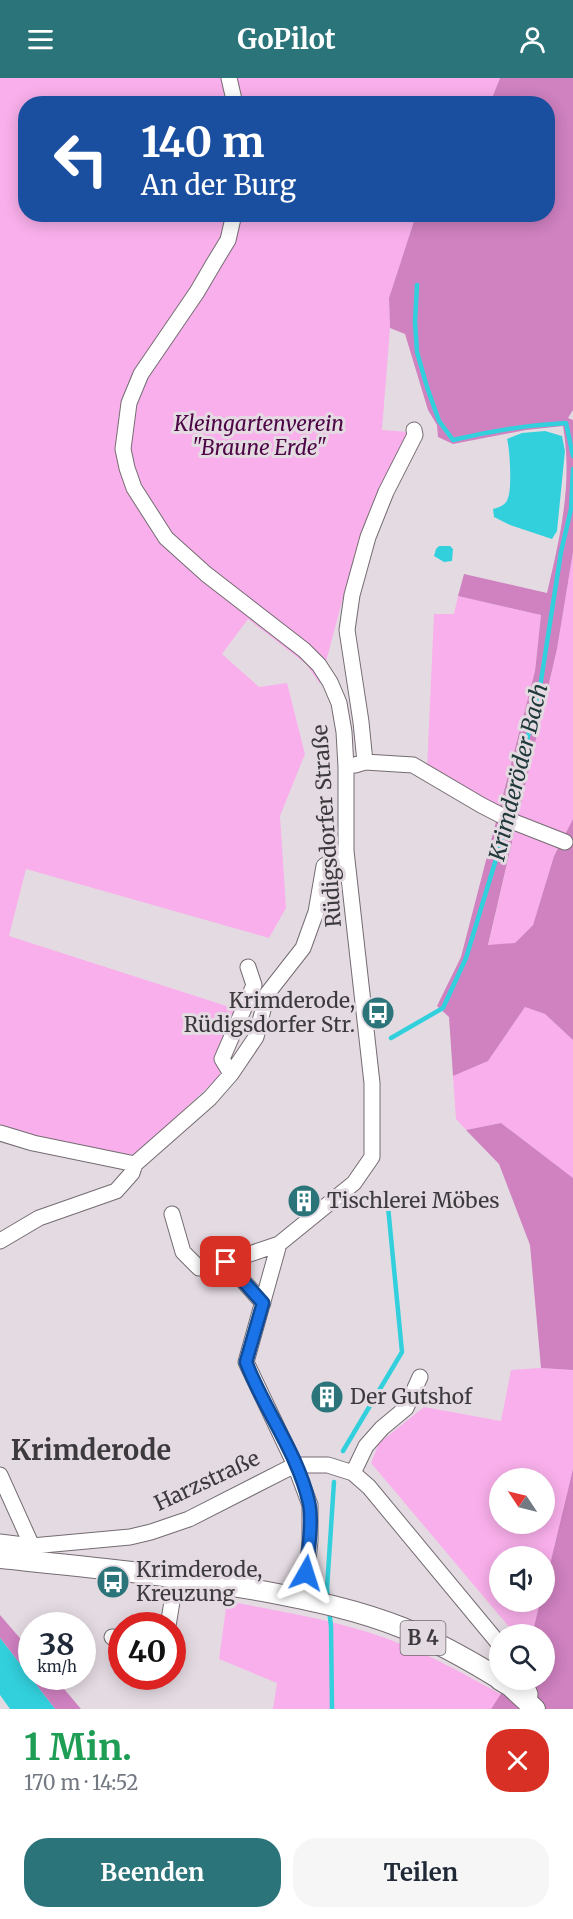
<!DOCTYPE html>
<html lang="de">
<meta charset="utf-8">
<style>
body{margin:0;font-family:Merriweather,serif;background:#f6f6f7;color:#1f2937;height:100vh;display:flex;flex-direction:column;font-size:22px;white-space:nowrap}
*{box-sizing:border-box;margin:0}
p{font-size:20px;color:#747a83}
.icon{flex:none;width:33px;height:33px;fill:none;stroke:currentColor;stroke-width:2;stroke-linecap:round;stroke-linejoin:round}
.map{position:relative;height:1631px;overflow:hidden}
.side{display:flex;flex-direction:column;background:#fff;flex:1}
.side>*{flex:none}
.top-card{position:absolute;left:18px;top:18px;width:537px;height:126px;border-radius:24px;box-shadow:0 3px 15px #0003;background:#1a4fa0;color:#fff;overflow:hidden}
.needle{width:39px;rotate:305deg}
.buttons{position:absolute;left:489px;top:1390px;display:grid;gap:12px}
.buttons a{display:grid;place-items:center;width:66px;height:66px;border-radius:50%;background:#fff;box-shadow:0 3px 15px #0003;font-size:30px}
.speed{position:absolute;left:18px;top:1534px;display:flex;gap:12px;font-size:30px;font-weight:700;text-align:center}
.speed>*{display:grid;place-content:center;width:78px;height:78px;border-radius:50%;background:#fff;box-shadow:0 3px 15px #0003;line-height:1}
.speed small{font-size:15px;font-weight:400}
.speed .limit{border:9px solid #d22;background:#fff;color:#111}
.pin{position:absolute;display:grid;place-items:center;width:51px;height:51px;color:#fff;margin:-26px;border-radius:12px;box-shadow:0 3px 9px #0006}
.me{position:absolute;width:66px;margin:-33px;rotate:6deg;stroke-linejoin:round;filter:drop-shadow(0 0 4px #0008)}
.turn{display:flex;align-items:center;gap:21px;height:126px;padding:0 24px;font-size:27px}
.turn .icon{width:78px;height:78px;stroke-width:2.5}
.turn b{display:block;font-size:42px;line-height:51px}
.round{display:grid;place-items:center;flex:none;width:63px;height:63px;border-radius:24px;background:#f6f6f7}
.headline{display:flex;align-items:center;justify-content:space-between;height:102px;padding:0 24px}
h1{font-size:36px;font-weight:700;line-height:45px;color:#1e9e55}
.button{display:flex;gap:12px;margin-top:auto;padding:12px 24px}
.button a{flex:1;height:69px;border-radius:24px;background:#2a747a;color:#fff;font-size:24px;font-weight:700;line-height:69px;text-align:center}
.button a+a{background:#f6f6f7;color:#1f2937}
header{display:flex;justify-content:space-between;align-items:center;height:78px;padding:0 24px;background:#2a747a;color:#fff;font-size:27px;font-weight:700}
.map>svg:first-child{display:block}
.green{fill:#f9afeb;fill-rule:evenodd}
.forest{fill:#cf81c0}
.water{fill:#32d0dd}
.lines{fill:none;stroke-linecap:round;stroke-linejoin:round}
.stream{stroke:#32d0dd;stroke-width:4.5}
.minor-casing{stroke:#746c72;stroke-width:17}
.major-casing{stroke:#746c72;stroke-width:22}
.minor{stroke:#fff;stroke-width:15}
.major{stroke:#fff;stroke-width:20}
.route-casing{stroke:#114b97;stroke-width:15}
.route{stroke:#1a73e8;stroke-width:10}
.labels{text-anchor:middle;stroke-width:6;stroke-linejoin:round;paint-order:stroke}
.shield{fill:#e4dbe2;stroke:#6f6a6e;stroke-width:1.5}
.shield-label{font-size:20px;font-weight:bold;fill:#3d3a3d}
.park-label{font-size:21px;font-style:italic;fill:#4d0545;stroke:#e4dbe2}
.street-label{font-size:21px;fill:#3d3a3d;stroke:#e4dbe2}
.poi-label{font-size:21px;fill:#3d3a3d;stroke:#e4dbe2;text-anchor:start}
.water-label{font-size:22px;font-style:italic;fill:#20393b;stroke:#e4dbe2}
.district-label{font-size:27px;font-weight:bold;fill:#3d3a3d;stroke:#e4dbe2}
</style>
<header><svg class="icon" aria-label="menu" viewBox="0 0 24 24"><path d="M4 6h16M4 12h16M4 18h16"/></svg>GoPilot<svg class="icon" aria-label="person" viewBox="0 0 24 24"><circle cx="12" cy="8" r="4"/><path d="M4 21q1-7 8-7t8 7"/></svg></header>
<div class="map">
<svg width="573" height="1631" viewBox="0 0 573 1631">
<rect width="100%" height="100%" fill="#e4dbe2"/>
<path class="green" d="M0,0h500l-10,25 -464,1v110l390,1 -27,83 1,30 -8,102 27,2 -33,65 -17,41 -39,146 -14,-20 -58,-45 -26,35 37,33 28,-4 18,71 -25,62 6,92 -17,30 -243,-69 -17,67 230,74 -22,53 4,12 -86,80c-46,-6 -91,-16 -135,-28z
M573,474v267l-19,37 -21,69 -18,18 -27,3 69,-297z
M458,518l83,19 -6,56 -36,137 -72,-39 7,-155h20z
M525,929l20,7 28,26v138l-72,-55 -35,7 -10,-11 -3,-43 35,-15z
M541,1290l32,2v99l-28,116 -1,-28h-44v45h40l-8,33h-16l-145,-172 8,-20 45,-36 77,14 10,-51zM500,1401h44v45h-44z
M227,1523c61,12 124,21 181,46 32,13 63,31 94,48l-11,14h-218l4,-26 -58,-24z"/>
<path class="forest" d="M500,0h73v332l-5,8 5,2v132l-16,97 -69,296 27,-2 18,-18 21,-69 19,-37v221l-28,-26 -20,-7 -37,54 -35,15 -4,-59 -12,-11 24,-49 74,-286 6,-56 -83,-19 6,-22 83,19c13,-56 26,-109 16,-167l-37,4 -73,14 -15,-7 -1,-12 -9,-15 -23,-76 -15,-6 -1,-30 27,-83 132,-1v-110l-58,-1z
M501,1045l72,55v192l-32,-2 -11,-123 -31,-81 -33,-34z
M573,1391v240h-82l19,-29h34v-45h-12l8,-33h4l1,-17z
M0,1537l31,36 1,26h22l27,32h-26l-55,-71z"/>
<path class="water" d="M545,353l17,5 3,15 -8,80 -5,8 -42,-14 -16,-8 -1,-8c7,-2 13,-4 15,-11 4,-9 2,-49 -1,-59l15,-6z
M439,468h11l3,3 -1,12 -8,1 -10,-6 2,-7z
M0,1560l55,71h-45l-10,-14z"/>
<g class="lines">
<path class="stream" d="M417,207l-2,37 2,30 10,35 12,34 14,19c37,-9 75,-15 113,-17l7,33
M391,960l52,-30 23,-50 44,-145 31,-132 20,-129 10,-43 2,-40
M343,1373l59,-99 -15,-156
M328,1521l-1,-11 7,-106
M329,1532l2,16 1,83"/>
<g class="minor-casing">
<path id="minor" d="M229,0l6,26
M234,136l-6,26 -14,23 -17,29 -56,82 -12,29 -6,46 4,19 7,20 32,50 40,36 98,76 15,15 11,17 9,21 5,29 2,35v84l26,232v74l-18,26 -75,61 -33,118 49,103 15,40v36l-6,58
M365,684l-4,-40 -14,-92 5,-35 16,-58 18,-45 29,-57 -1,-5
M355,687l10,-3 48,3 68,40 33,17 51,20
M231,996l-9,-15 32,-74 -6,-18
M0,1055l33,10 102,21
M172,1136l11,38 16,16 27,-6 37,41
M0,1163l39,-23 77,-27 16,-18 3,-9 75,-66 21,-24 25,-37 11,-43 36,-46 13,-36 8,-46 22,-15
M226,1184l53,-18
M353,1395l13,-27 16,-18 24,-20 14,-31
M0,1397l32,71
M0,1464l32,4 98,-9 21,-5 38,-13 106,-54h33l25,8 16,14 131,158
M168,1548l8,-49
M112,1559l10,1
M524,1602l6,14 -1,9"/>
</g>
<g class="major-casing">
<path id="major" d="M0,1480c88,9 175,17 262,33 48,9 96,19 141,37 34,14 66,32 97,51
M500,1602l10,6 25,23"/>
</g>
<use href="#minor" class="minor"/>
<use href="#major" class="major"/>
</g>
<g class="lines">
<g class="route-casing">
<path id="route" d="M226,1184l37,41 -17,59c18,48 52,91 63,141 4,19 -1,51 -3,70"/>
</g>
<use href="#route" class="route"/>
</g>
<defs>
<g id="bus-disc" transform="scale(1.725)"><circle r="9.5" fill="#2a747a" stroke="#e4dbe2"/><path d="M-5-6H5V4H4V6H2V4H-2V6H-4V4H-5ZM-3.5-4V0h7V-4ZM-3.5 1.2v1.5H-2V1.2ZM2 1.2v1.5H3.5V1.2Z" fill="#fff"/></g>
<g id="building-disc" transform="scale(1.725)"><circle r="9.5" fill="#2a747a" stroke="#e4dbe2"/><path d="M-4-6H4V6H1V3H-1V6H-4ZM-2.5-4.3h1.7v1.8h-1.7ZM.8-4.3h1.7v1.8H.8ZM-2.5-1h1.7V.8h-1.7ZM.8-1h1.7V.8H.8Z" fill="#fff"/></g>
</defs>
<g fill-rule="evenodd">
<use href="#bus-disc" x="378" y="935"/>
<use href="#building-disc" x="304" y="1123"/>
<use href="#building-disc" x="327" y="1319"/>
<use href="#bus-disc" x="113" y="1504"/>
</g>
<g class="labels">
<rect class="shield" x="400.5" y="1543" width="45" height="34" rx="4.5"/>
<g class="shield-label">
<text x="423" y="1567">B 4</text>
</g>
<g class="park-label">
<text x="259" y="353">Kleingartenverein<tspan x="259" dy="24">"Braune Erde"</tspan></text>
</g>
<g class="street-label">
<text transform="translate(327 748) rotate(-94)" y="7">Rüdigsdorfer Straße</text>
<text transform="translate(207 1403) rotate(-25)" y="7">Harzstraße</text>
</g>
<g class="poi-label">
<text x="355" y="930" text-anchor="end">Krimderode,<tspan x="355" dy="24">Rüdigsdorfer Str.</tspan></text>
<text x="327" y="1130">Tischlerei Möbes</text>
<text x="350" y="1326">Der Gutshof</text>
<text x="136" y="1499">Krimderode,<tspan x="136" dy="24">Kreuzung</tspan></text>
</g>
<g class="water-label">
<text transform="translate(518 694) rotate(-76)" y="8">Krimderöder Bach</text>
</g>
<g class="district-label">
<text x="91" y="1382">Krimderode</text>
</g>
</g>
</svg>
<div class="buttons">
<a><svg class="needle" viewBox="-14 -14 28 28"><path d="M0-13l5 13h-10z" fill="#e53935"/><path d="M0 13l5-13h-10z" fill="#747a83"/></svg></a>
<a><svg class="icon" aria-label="sound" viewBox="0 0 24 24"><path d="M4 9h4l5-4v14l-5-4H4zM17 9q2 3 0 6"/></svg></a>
<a><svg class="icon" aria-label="search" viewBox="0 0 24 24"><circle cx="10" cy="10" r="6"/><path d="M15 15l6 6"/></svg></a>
</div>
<div class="speed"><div>38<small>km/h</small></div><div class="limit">40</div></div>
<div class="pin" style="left:226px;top:1184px;background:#d93025"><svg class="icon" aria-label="arrive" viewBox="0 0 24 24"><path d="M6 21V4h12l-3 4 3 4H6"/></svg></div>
<svg class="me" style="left:306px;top:1495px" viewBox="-20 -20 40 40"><path d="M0-17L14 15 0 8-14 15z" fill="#1a73e8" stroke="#fff" stroke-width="4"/></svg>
<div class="top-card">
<div class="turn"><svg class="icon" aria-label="left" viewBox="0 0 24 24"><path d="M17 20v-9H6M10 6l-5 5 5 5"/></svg><div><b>140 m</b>An der Burg</div></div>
</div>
</div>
<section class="side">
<div class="headline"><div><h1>1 Min.</h1><p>170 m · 14:52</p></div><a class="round" style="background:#d93025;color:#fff"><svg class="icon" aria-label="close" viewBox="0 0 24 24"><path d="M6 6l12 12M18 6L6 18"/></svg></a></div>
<div class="button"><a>Beenden</a><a>Teilen</a></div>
</section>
